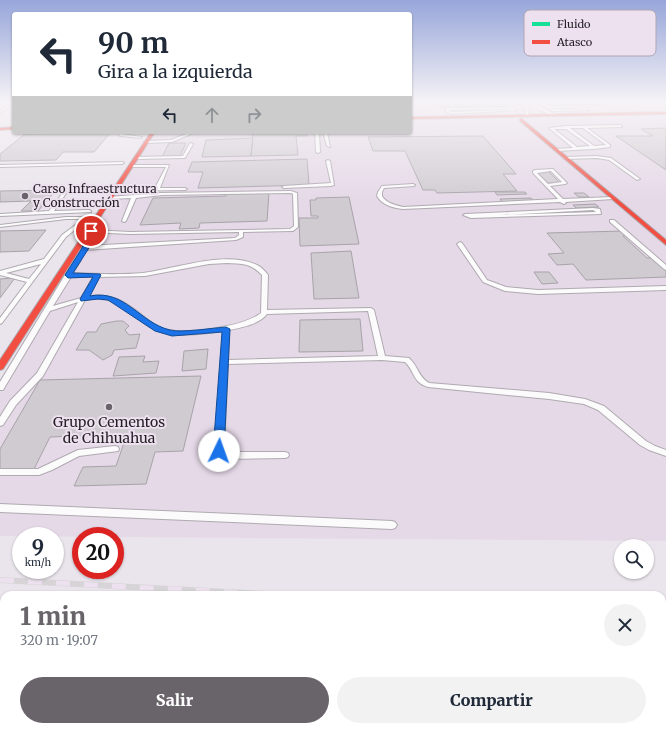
<!DOCTYPE html>
<html lang="es">
<meta charset="utf-8">
<style>
body{margin:0;font-family:Merriweather,serif;background:#f2f2f3;color:#1f2937;height:100vh;display:flex;flex-direction:column;font-size:15px;white-space:nowrap}
*{box-sizing:border-box;margin:0}
p{font-size:13px;color:#747a83}
.icon{flex:none;width:22px;height:22px;fill:none;stroke:currentColor;stroke-width:2;stroke-linecap:round;stroke-linejoin:round}
.map{position:relative;flex:1;overflow:hidden}
.details{position:absolute;left:0px;top:591px;width:666px;height:140px;display:flex;flex-direction:column;background:#fff;border-radius:12px 12px 0 0;box-shadow:0 1px 3px #0004}
.details>*{flex:none}
.guide{position:absolute;left:12px;top:12px;width:400px;height:122px;border-radius:4px;box-shadow:0 1px 3px #0004;background:#fff;color:#1f2937;overflow:hidden}
.controls{position:absolute;left:614px;top:539px;display:grid;gap:8px}
.controls a{display:grid;place-items:center;width:40px;height:40px;border-radius:50%;background:#fff;box-shadow:0 1px 3px #0004;font-size:20px}
.speed{position:absolute;left:12px;top:527px;display:flex;gap:8px;font-size:20px;font-weight:700;text-align:center}
.speed>*{display:grid;place-content:center;width:52px;height:52px;border-radius:50%;background:#fff;box-shadow:0 1px 3px #0004;line-height:1}
.speed small{font-size:10px;font-weight:400}
.speed .limit{border:6px solid #d22;background:#fff;color:#111}
.pin{position:absolute;display:grid;place-items:center;width:34px;height:34px;color:#fff;margin:-17px;border:2px solid #fff;border-radius:50%;box-shadow:0 1px 4px #0007}
.me{position:absolute;width:44px;margin:-22px;rotate:3deg;stroke-linejoin:round;filter:drop-shadow(0 0 3px #0008)}
.turn{display:flex;align-items:center;gap:14px;height:84px;padding:0 20px;font-size:18px}
.turn .icon{width:52px;height:52px;stroke-width:2.5}
.turn b{display:block;font-size:28px;line-height:34px}
.lanes{display:flex;align-items:center;height:38px;padding:0 20px;background:#0003;justify-content:center;gap:20px;direction:ltr}
.lanes .off{opacity:.35}
.round{display:grid;place-items:center;flex:none;width:42px;height:42px;border-radius:21px;background:#f2f2f3}
.summary{display:flex;align-items:center;justify-content:space-between;height:68px;padding:0 20px}
h1{font-size:24px;font-weight:800;line-height:30px;color:#69646a}
.cta{display:flex;gap:8px;margin-top:auto;padding:8px 20px}
.cta a{flex:1;height:46px;border-radius:24px;background:#69646a;color:#fff;font-size:16px;font-weight:800;line-height:46px;text-align:center}
.cta a+a{background:#f2f2f3;color:#1f2937}
.map>svg:first-child{display:block}
.built{fill:#e5d8e7}
.building{fill:#d0cbd1;stroke:#a7a3a9}
.lines{fill:none;stroke-linecap:round;stroke-linejoin:round}
.lane-casing{stroke:#afaab0;stroke-width:2}
.street-casing{stroke:#afaab0;stroke-width:2}
.fast-casing{stroke:#afaab0;stroke-width:2}
.jam-casing{stroke:#afaab0;stroke-width:2}
.lane{fill:#fcfbfc;fill-rule:evenodd}
.street{fill:#fcfbfc;fill-rule:evenodd}
.fast{fill:#16e098;fill-rule:evenodd}
.jam{fill:#f24e42;fill-rule:evenodd}
.rail-far1-casing{stroke:#d6d4d6;stroke-width:2}
.rail-casing{stroke:#d6d4d6;stroke-width:6}
.rail-far1{stroke:#ede0ef;stroke-width:1.5;stroke-dasharray:4;stroke-linecap:butt}
.rail{stroke:#ede0ef;stroke-width:5;stroke-dasharray:14;stroke-linecap:butt}
.route{fill:#1a73e8;stroke:#114b97}
.poi-dot{fill:#69646a;stroke:#ede0ef;stroke-width:1.5}
.labels{text-anchor:middle;stroke-width:4;stroke-linejoin:round;paint-order:stroke}
.far-poi-label{font-size:12px;fill:#231f24;stroke:#ede0ef;text-anchor:start}
.poi-label{font-size:14px;fill:#231f24;stroke:#ede0ef}
.key{fill:#ede0ef;stroke:#b0a6b2;stroke-width:1}
.key-label{font-size:11px;fill:#231f24}
</style>
<div class="map">
<svg width="666" height="731" viewBox="0 0 666 731">
<rect width="100%" height="100%" fill="#eae4ec"/>
<path class="built" d="M410,101h256v440l-666,-5v-153l155,-251h255z"/>
<path class="building" d="M436,101h57l6,6h-59z
M550,101h58l6,3 -57,1z
M666,128v42l-50,-34h37l-12,-7z
M111,132l-17,20h-31l-7,8 -56,1v-7l25,-20z
M253,132h53l1,4h-11l2,19 -47,1z
M483,136l33,38h-13l14,17 -80,2 -2,-3h-12l-18,-39h-32l-5,-14z
M253,138l-2,18 -49,1 4,-17z
M169,143h17l-6,13 -18,1z
M307,159l2,26 -111,3 5,-16h-15l4,-10z
M548,171l12,12h-12l-11,-11z
M56,190l-18,21h-17l10,-10 -31,1v-11z
M269,192l-2,29 -67,2 -1,5 -20,1 2,-6 -41,2 13,-27 73,-2v-3z
M495,192h30l2,2 -30,1z
M574,193h10l5,4h-10z
M349,197l10,47 -59,2 -1,-28h19v-2h-7l-1,-16h6v-2z
M531,198l3,3 -32,1 -2,-3z
M595,204l4,3 -23,1 -3,-3z
M46,230l-17,21 -29,1v-21z
M624,231l5,4 -6,1 24,22h6l13,12v7l-80,3 -13,-16 -16,1 -9,-11 16,-1 -17,-20z
M351,251l8,47 -45,1 -3,-46z
M534,272h15l9,11 -16,1z
M15,278l-15,20v-19z
M360,319l3,32 -64,1 1,-32z
M117,321h6l6,5 -4,4 4,5 11,-1 -4,14 -22,2 -2,5 -9,5 -14,-10h-13l11,-18h9l5,-8z
M208,349l-2,20 -24,2 2,-20z
M145,356l-2,6 16,-1 -3,12 -43,3 6,-19z
M201,376l-18,75 -28,1 -9,32 -72,2 9,-19 33,-1 11,-32 -77,3 -16,32 -34,1v-21l40,-69z"/>
<g class="lines">
<g class="lane-casing">
<path id="lane" d="M503,101h3l11,9 -65,4 -7,-3 1,-2 6,-1 58,-1zM513,109l-61,3 -4,-1 4,-1z
M516,101c8,0 15,7 12,16l-3,-1 1,-7z
M526,101c3,0 25,11 30,14 -8,1 -24,-9 -30,-14z
M538,101h3l8,5h32l8,4 -36,1zM551,108h30l2,1h-29z
M14,102v2l-14,9v-2z
M621,125l1,2 -35,1 23,17v2l-16,2 -37,2 -1,-2 17,-1 -24,-20 17,-2zM570,128h13l23,17 -12,1zM554,129h12l24,17 -13,1z
M89,132h7l-2,1z
M117,132h4v2l21,3 -2,1 -20,-2z
M191,132h5l-24,10 -26,1 -2,-1 2,-1 25,-1z
M315,132h4l1,20 -2,1 -2,-1z
M323,132h4l3,15 -3,-1z
M190,143l3,1 -8,14 -49,1 -2,-1 2,-1 47,-1z
M597,156l14,2 29,21 -3,1 -28,-20 -12,-2 -32,1 -2,-1 2,-1z
M328,160l2,1 4,24 -3,1 -47,2 -2,-1 2,-1 47,-3 -5,-22z
M123,162l1,1 -2,1 -122,3v-2z
M130,165h39l-9,23h25l2,1 -2,1 -71,1 -1,-1 2,-1 40,-1 11,-21h-35l-2,-1z
M553,169l14,14 -2,1 -15,2 13,13 50,-2 2,1 -2,1 -48,3 1,1 -2,1 -4,-2 -157,7c-10,-1 -21,-4 -26,-13l1,-4 4,-6 31,-2 2,1 -1,1 -30,2 -2,4v4c4,7 13,9 21,11l155,-8 -25,-26v-2l2,-1zM551,171l11,11 -14,2 -11,-11z
M64,191l3,1 -13,19 35,-1 2,1v1l-91,4v-2l49,-3z
M291,191l6,2 1,34 -5,4 -50,1v5l-7,3 -151,10 -3,-2 3,-2 150,-8 4,-3v-3l-109,2 -41,-2v-1l2,-1 39,2 160,-3 4,-3 -1,-32 -2,-1 -129,2 -26,3 -10,23 -2,1 -2,-1 9,-23 -21,1h-2v-2l54,-4z
M593,208l7,1 1,5 -130,4 -8,-3 2,-1zM593,210l3,2 -94,3z
M66,217h18l2,1 -2,1h-18l-66,8v-2z
M610,220h4l52,45v5l-2,-1 -54,-47z
M78,223l4,1 -16,13 -64,86 -2,1v-6l27,-36 -27,-7v-4l44,-12 18,-24zM41,264l-12,15 -23,-6z
M460,242l2,1 25,37 19,7 32,3 128,-4v4l-128,4 -33,-3 -22,-9 -26,-38z
M78,258l3,2 -8,13c23,1 46,2 70,0 33,-4 82,-23 114,-8 4,2 8,6 11,10l-1,35 104,-2 3,2 11,46 24,2c9,8 10,20 20,25l120,10 36,6 19,7 42,35 9,5 11,4v6l-17,-6 -9,-5 -42,-35 -14,-6 -35,-5 -121,-12c-16,-5 -13,-16 -23,-25l-23,-2 -154,4 -4,88h61l3,1 1,2 -1,2 -3,1 -59,1 -9,-3 -1,-2 7,-123c-20,3 -49,7 -67,-1 -6,-2 -11,-6 -16,-10 -19,-15 -28,-25 -55,-20l-42,76 -27,29 -13,20 -3,1v-9l10,-16 27,-28 41,-71 -28,9 -47,79h-3v-8l65,-107 11,-16zM227,263c17,1 23,0 35,12l-1,38c-17,14 -80,23 -100,15 -7,-3 -13,-8 -18,-12 -19,-15 -31,-23 -55,-20l11,-19 46,-1 64,-12zM71,277h22l-12,21 -28,8zM368,311l10,45 -150,4 1,-30c13,-3 29,-5 38,-16z
M115,446l3,1 1,2 -1,2 -39,5 -27,14 -13,5h-39v-6h38l40,-19z
M0,504l392,17 3,1 2,3 -2,3 -3,1 -392,-17z
M4,723v4h11l-1,4h-13z"/>
</g>
<g class="street-casing">
<path id="street" d="M142,727h28l-1,4h-28z
M304,727h28v4h-28z
M584,727h28l1,4h-28z"/>
</g>
<g class="fast-casing">
<path id="fast" d="M0,673h4v16h-4z"/>
</g>
<g class="jam-casing">
<path id="jam" d="M666,112v2l-256,5v-2z
M520,119h2l144,121v5l-146,-124z
M14,127v2l-14,1v-2z
M151,132h4l-152,237 -3,1v-10z
M662,703l4,1v16l-4,-1z"/>
</g>
<use href="#lane" class="lane"/>
<use href="#street" class="street"/>
<use href="#fast" class="fast"/>
<use href="#jam" class="jam"/>
<g class="rail-far1-casing">
<path id="rail-far1" d="M653,101l13,6"/>
</g>
<g class="rail-casing">
<path id="rail" d="M0,580l284,15
M662,615h4"/>
</g>
<use href="#rail-far1" class="rail-far1"/>
<use href="#rail" class="rail"/>
</g>
<linearGradient id="sky" x2="0" y2="1"><stop stop-color="#97a6da"/><stop offset="0.5" stop-color="#f6f3f6"/><stop offset="1" stop-color="#f6f3f6" stop-opacity="0"/></linearGradient>
<rect width="666" height="203" fill="url(#sky)"/>
<path class="route" d="M88,229l6,2 -5,17 -16,25 27,1 1,1 -11,21c35,-7 50,27 80,34 11,3 43,-2 56,-3l4,2 -6,122 -2,3 -3,2 -4,-2 -2,-3 9,-119 -50,4 -17,-5 -47,-31 -10,-1 -17,2 -1,-2 13,-22 -25,1 -3,-3 17,-27z"/>
<g class="poi-dot">
<circle cx="25" cy="196" r="4"/>
<circle cx="109" cy="407" r="4"/>
</g>
<g class="labels">
<g class="far-poi-label">
<text x="33" y="193">Carso Infraestructura<tspan x="33" dy="14">y Construcción</tspan></text>
</g>
<g class="poi-label">
<text x="109" y="427">Grupo Cementos<tspan x="109" dy="16">de Chihuahua</tspan></text>
</g>
</g>
<rect x="524" y="10" width="132" height="46" rx="6" class="key"/>
<rect x="532" y="22" width="18" height="4" fill="#16e098"/>
<rect x="532" y="40" width="18" height="4" fill="#f24e42"/>
<g class="key-label">
<text x="557" y="28">Fluido</text>
<text x="557" y="46">Atasco</text>
</g>
</svg>
<div class="controls">
<a><svg class="icon" aria-label="search" viewBox="0 0 24 24"><circle cx="10" cy="10" r="6"/><path d="M15 15l6 6"/></svg></a>
</div>
<div class="speed"><div>9<small>km/h</small></div><div class="limit">20</div></div>
<div class="pin" style="left:91px;top:231px;background:#d93025"><svg class="icon" aria-label="arrive" viewBox="0 0 24 24"><path d="M6 21V4h12l-3 4 3 4H6"/></svg></div>
<svg class="me" style="left:219px;top:451px" viewBox="-20 -20 40 40"><circle r="19" fill="#fff"/><path d="M0-13L10 11 0 6-10 11z" fill="#1a73e8"/></svg>
<div class="guide">
<div class="turn"><svg class="icon" aria-label="left" viewBox="0 0 24 24"><path d="M17 20v-9H6M10 6l-5 5 5 5"/></svg><div><b>90 m</b>Gira a la izquierda</div></div>
<div class="lanes"><svg class="icon" aria-label="left" viewBox="0 0 24 24"><path d="M17 20v-9H6M10 6l-5 5 5 5"/></svg><svg class="icon off" aria-label="ahead" viewBox="0 0 24 24"><path d="M12 20V5M6 11l6-6 6 6"/></svg><svg class="icon off" aria-label="right" viewBox="0 0 24 24"><path d="M7 20v-9h11M14 6l5 5-5 5"/></svg></div>
</div>
<section class="details">
<div class="summary"><div><h1>1 min</h1><p>320 m · 19:07</p></div><a class="round"><svg class="icon" aria-label="close" viewBox="0 0 24 24"><path d="M6 6l12 12M18 6L6 18"/></svg></a></div>
<div class="cta"><a>Salir</a><a>Compartir</a></div>
</section>
</div>
